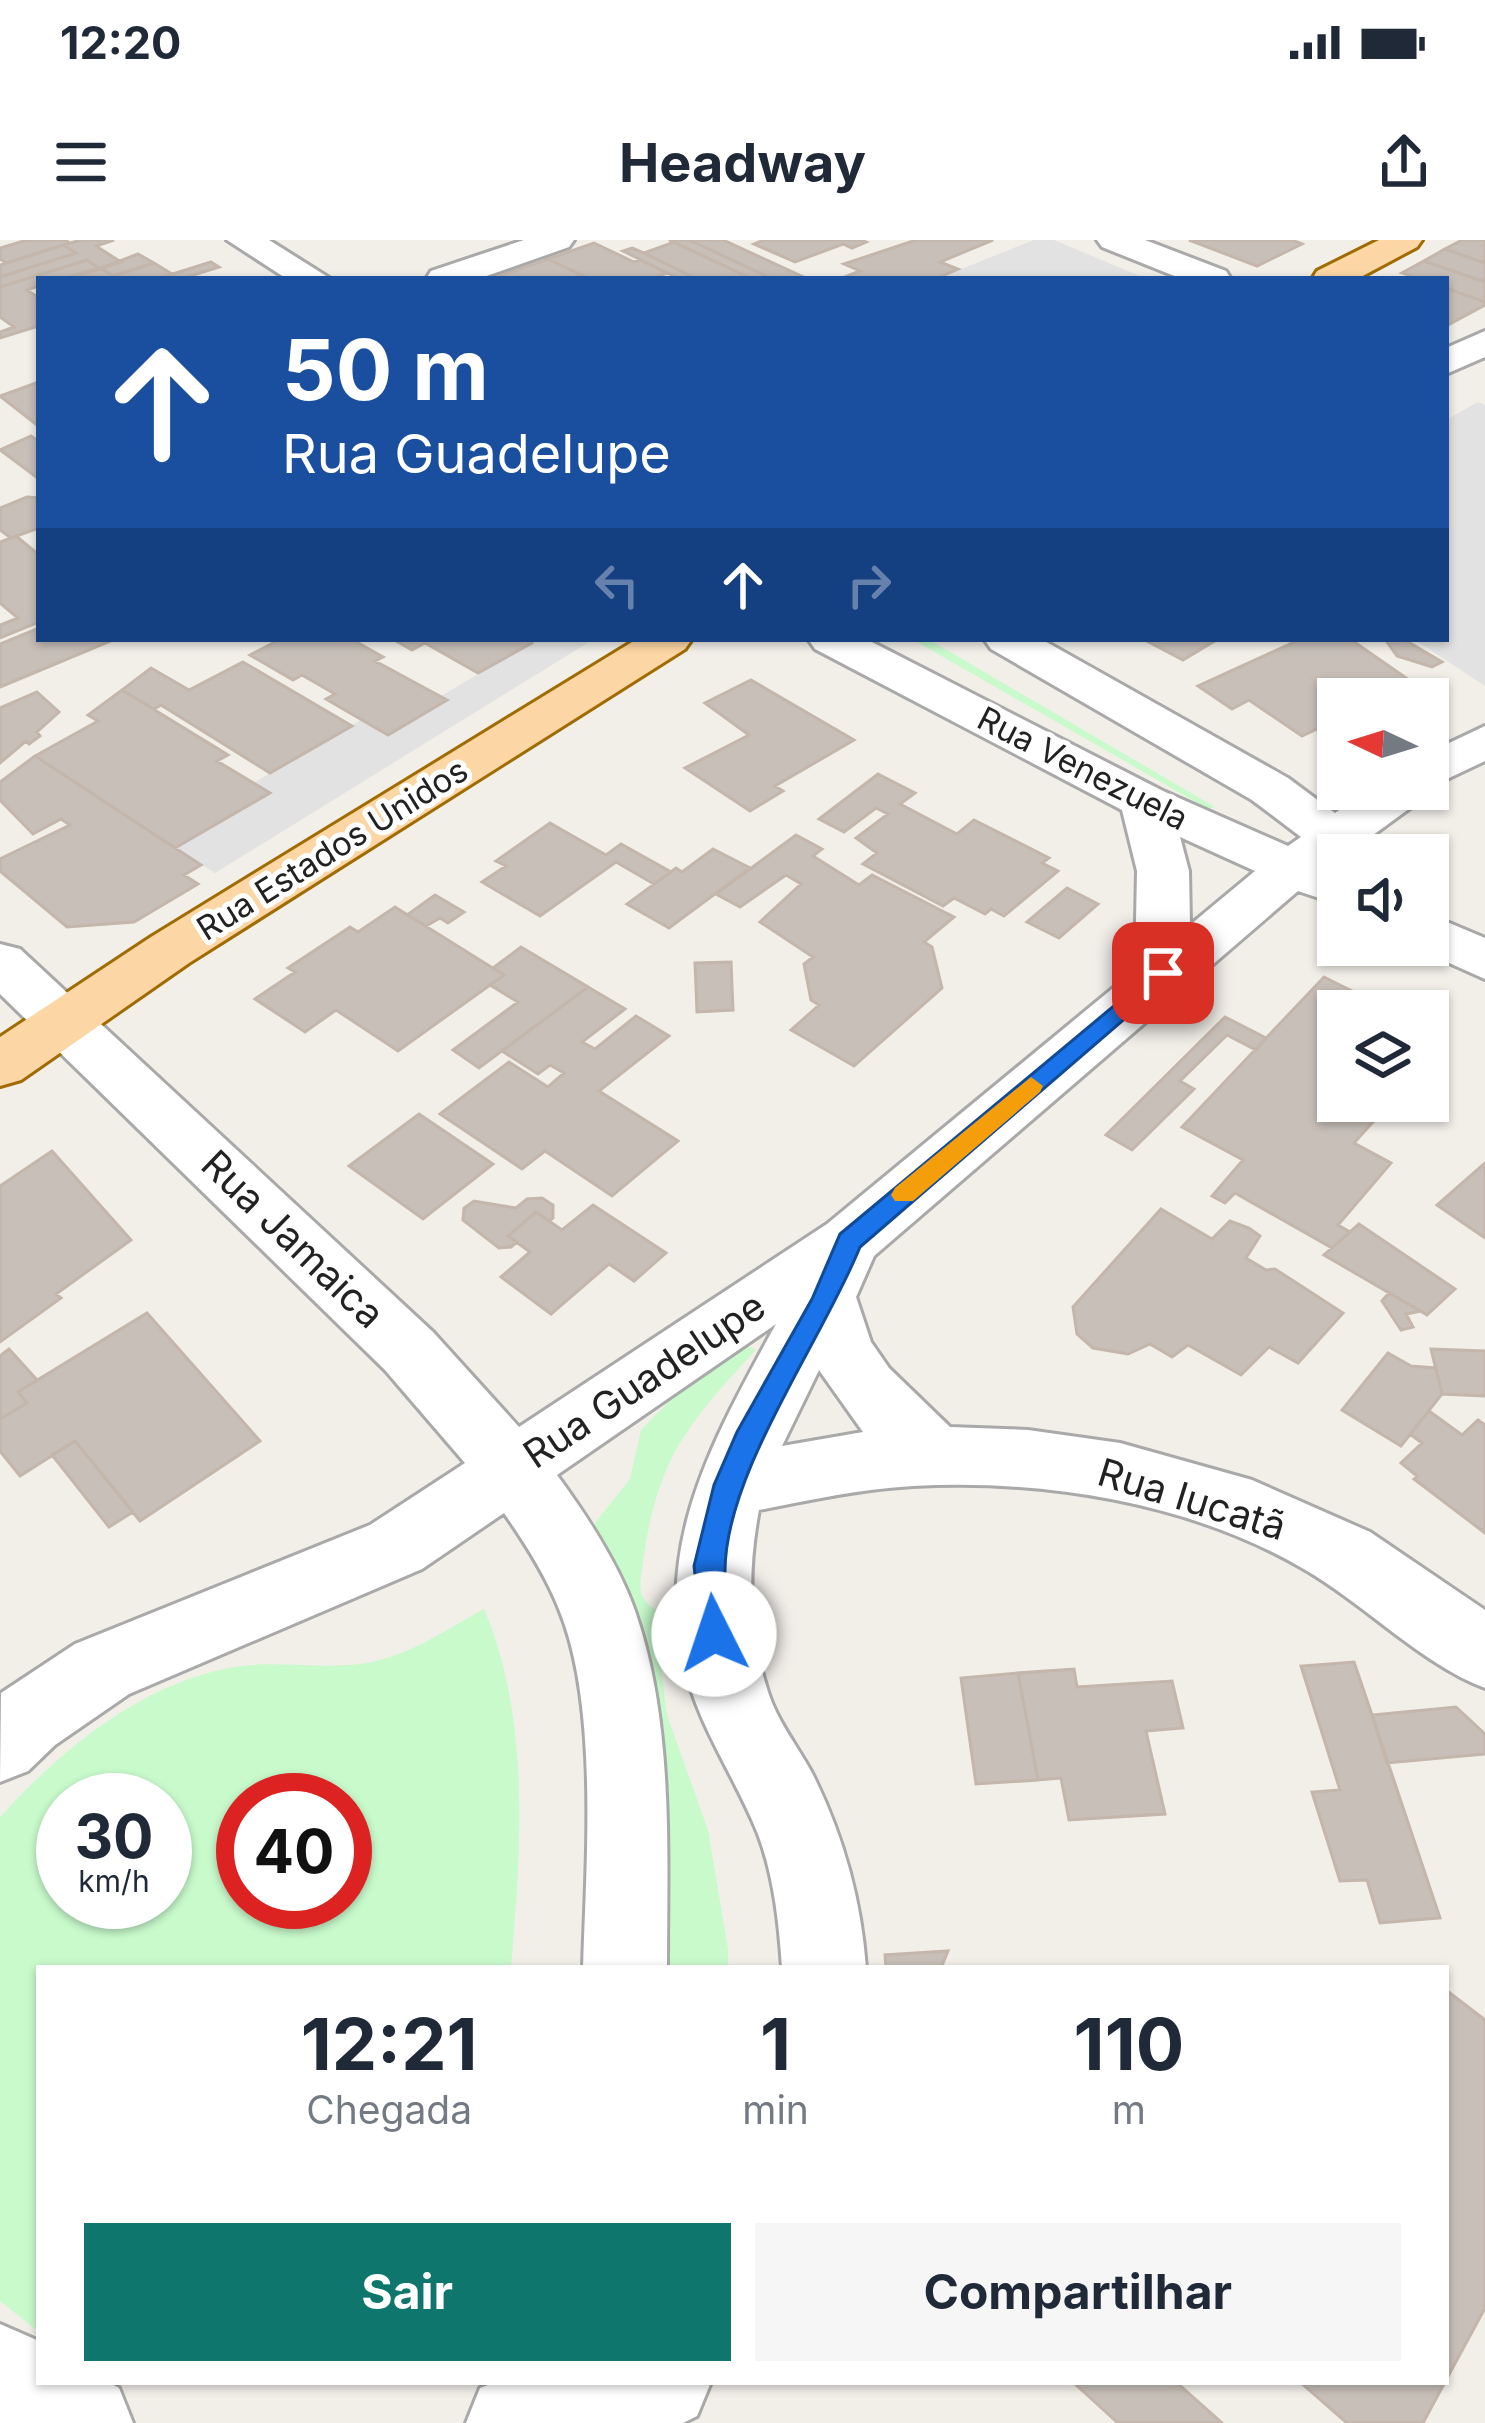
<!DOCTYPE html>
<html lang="pt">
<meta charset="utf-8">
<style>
body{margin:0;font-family:Inter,sans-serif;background:#f6f6f7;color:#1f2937;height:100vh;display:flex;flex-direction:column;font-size:45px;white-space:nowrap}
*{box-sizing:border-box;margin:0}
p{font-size:39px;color:#747a83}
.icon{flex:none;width:66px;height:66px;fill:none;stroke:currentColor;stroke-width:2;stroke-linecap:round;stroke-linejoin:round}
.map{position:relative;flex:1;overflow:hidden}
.drawer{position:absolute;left:36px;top:1725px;width:1413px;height:420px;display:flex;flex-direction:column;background:#fff;border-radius:0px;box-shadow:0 3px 9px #0004}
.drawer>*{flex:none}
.hud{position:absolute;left:36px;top:36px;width:1413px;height:366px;border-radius:0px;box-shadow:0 3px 9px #0004;background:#1a4fa0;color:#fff;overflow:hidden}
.needle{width:78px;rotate:274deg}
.fabs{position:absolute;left:1317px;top:438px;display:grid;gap:24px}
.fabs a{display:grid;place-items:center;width:132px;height:132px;border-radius:0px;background:#fff;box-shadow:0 3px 9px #0004;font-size:60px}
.speed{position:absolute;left:36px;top:1533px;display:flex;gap:24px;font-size:60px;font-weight:700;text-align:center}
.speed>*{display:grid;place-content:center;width:156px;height:156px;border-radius:50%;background:#fff;box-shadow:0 3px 9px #0004;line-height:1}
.speed small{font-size:30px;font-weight:400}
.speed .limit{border:18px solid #d22;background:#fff;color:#111}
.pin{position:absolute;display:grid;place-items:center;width:102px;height:102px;color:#fff;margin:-51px;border-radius:24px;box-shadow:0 6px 18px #0006}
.me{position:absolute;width:132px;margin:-66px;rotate:356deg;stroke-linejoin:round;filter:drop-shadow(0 0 9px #0008)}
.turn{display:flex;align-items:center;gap:42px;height:252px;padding:0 48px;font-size:54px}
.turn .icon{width:156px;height:156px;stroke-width:2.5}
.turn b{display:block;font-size:84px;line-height:102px}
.lanes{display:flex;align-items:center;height:114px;padding:0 48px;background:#0003;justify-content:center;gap:60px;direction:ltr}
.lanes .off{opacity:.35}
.eta{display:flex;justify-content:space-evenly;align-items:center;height:204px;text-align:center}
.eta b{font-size:72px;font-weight:700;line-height:84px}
.cta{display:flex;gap:24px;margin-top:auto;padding:24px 48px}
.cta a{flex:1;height:138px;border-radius:0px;background:#0f766e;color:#fff;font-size:48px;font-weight:700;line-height:138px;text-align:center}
.cta a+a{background:#f6f6f7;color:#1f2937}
.status{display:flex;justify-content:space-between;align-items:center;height:84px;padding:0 60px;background:#fff;direction:ltr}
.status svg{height:33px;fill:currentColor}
header{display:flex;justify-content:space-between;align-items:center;height:156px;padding:0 48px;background:#fff;font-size:54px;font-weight:700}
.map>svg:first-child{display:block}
.park{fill:#c8facc;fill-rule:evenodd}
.parking{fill:#e2e2e2}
.building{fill:#c7bfb8;stroke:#c4b6ab;stroke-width:3}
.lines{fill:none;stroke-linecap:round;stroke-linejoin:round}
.minor-casing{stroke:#a9a9a9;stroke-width:6}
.major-casing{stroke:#a06b00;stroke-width:6}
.minor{fill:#fff;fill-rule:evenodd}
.major{fill:#fcd6a4;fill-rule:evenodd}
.route{fill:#1a73e8;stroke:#114b97;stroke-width:3}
.slow{fill:#f59e0b}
.labels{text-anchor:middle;stroke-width:10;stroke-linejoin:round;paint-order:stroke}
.far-street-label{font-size:33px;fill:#222;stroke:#fff}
.street-label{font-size:39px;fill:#222;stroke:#fff}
</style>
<div class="status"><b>12:20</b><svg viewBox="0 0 49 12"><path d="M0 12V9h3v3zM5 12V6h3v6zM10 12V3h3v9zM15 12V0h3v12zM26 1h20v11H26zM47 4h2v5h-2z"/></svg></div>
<header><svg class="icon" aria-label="menu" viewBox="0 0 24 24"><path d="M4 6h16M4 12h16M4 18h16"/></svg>Headway<svg class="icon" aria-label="share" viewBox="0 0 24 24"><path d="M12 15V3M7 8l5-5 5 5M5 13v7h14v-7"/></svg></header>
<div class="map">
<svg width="1485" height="2183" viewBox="0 0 1485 2183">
<rect width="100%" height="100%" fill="#f2efe9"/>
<path class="park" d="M912,399h16l287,168 -7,2z
M731,1098l25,12c-69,74 -99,109 -113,212 -1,11 -6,27 1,37 5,8 14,10 20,19l-4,43 7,54 41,115 20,119v19h-65l-39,-384 -32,-57 38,-48 11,-49z
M484,1369c47,110 37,242 27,359h-472v364l-39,-31v-484c60,-66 139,-132 229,-149 41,-8 79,0 120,-3 52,-3 91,-32 135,-56zM63,1560h102v102h-102zM243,1560h102v102h-102z"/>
<path class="parking" d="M1034,0h20l93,39h-211z
M1478,162l7,3v281l-71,-47h32v-219z
M538,399h56l-379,234 -40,-25 94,-55 -16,-10 108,-63 27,15 58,-34 -5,-5z"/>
<path class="building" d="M27,0h38l5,3 -64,20 -6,-4v-11z
M81,0h33l-18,6 25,16 -21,7 -13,-9 -87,27v-10l76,-24 -13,-8z
M669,0h20l84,39h-21z
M689,0h34l85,39h-35z
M764,0h97l5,2 -14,6 -9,-4 -48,18 -41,-18z
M916,0h77l-53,22 18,7 -23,10h-95l20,-8 -16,-7z
M1189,0h103l10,4 -45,22z
M1485,0v23l-40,-14 17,-9z
M674,2l78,37h-55l-53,-26z
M594,3l40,19 6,-2 27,13 -16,6h-61l-42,-20z
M63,5l13,8 -76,24v-12z
M632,8l12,5 53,26h-17l-57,-28z
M1445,9l40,14v19l-61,-21z
M138,14l16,9 -41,13 -12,-8z
M548,19l33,16 -11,4h-79z
M87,20l13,9 -39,10h-22v7l-12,4 12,8v28l-39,12v-6l14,-5 -14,-10v-30z
M1424,21l61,21v20l-39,-14v-9h-26l-18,-6z
M211,22l8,5 -38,12h-24z
M154,23l18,11 -15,5 -85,-3 29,-8 12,8z
M1446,48l39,14v3l-39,21z
M39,142v42l-2,1 -37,-29z
M31,196l8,6v37l-39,-29z
M27,257l12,1v30l-28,10 -11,-8v-22z
M16,296l23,19v67l-39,16v-13l18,-7 -18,-15v-61z
M39,388v11h76l-115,48v-43z
M281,399h70l32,18 -8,4 72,39 -59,35 -62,-36 9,-5 -33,-19 -9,5 -43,-25z
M393,399h138l1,4 -54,30 -53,-30 -13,7z
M1143,399h75l-35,21z
M1301,399h49l56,39 -12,5 8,5 -23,11h-41v20l-36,17 -53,-36 -17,9 -34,-23z
M1385,399h18l39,23 -10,5 -35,-11z
M243,422l109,64 -82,47 -109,-68 -7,4 -32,-19 29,-22 38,22z
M751,440l103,60 -79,46 8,5 -33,20 -65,-43 64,-33 -44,-32z
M122,450l106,65 -11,6 53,32 -95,55 -140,-92 63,-35 -10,-6z
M37,452l22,20 -22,20 3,4 -11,8 -3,-3 -26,22v-55z
M35,516l166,109 -17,10 14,9 -64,38 -67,5 -67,-56v-12l70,-34 -9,-6 -28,15 -33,-34v-18z
M878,534l37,19 -15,11 57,30 17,-14 75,38 -7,5 16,8 -54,45 -13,-7 -6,5 -31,-16 -11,8 -80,-42 14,-11 -21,-15 32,-24 -12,-6 -32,24 -25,-13z
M550,583l56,32 15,-11 50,28 -17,12 -38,-22 -76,54 -58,-34 24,-16 -10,-5z
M796,595l26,14 -9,7 46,29 13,-10 82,42 -30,25 8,5 10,41 -88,78 -63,-36 28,-25 -8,-5 -7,-36 9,-7 -53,-35 41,-38 -15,-9 -46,32 -24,-13z
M713,609l37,19 -81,60 -42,-24 49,-36 6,4z
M1067,648l31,16 -39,34 -32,-16z
M435,655l29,17 -16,11 -8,-5 -14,8 -19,-11z
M395,667l109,68 -106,76 -62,-41 -31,22 -50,-33 40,-27 -7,-4 62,-41 8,5z
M521,707l67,40 -109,81 -26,-18 65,-48 -28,-17 14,-10 -11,-7z
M731,722l2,48 -36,2 -2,-49z
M1324,737l68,34h-54v90h54l-38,42 37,20 -53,62 12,7 -18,16 -97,-55 -10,10 -13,-7 31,-36 -61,-33z
M588,747l37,22 -43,33 13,7 41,-33 33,20 -70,55 79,50 -66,55 -67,-45 -23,18 -82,-55 69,-52 39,25 16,-14 -14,-8 -12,9 -36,-23z
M1225,777l41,21 -10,12 -29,-15 -47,46 14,8 -62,61 -26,-15z
M419,874l74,50 -70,55 -74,-53z
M52,911l79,89 -75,54 5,4 -61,44v-156z
M1485,923v75l-48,-33z
M542,958l11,7v13l-4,3 -13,-9 -28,24 9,6 -6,5 -12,1 -36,-28 1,-12 10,-7 42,7 11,-9z
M593,965l73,48 -32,28 -25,-17 -58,50 -50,-37 29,-25 -22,-16 28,-24 26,18z
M1161,969l51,30 18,-18 19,7 11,8 -14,22 20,12 9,-1 68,44 -45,50 -29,-16 -28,28 -53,-30 -16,12 -22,-13 -22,10 -35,-6 -16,-14 -4,-27z
M1359,984l96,65 -28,26 -103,-60z
M1389,1053l32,18 -15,3 7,13 -12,3 -19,-29z
M147,1073l113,128 -120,80 -65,-80 -55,35 -20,-25v-32l27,-16 -9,-11z
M9,1109l28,31 -19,12 9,11 -27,16v-63z
M1431,1109l54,2v45l-43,-2z
M1388,1113l23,13 25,2 6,26 -41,52 -59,-36z
M1429,1171l33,24 16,-15 7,5v108l-71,-54 3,-3 -16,-13 21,-20 -12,-9z
M75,1201l58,71 -24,15 -57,-72z
M1354,1422l18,53 68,203 -60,5 -13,-43 -27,1 -28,-89 28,-2 -39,-124z
M1074,1429l3,18 95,-6 11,47 -37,3 19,83 -96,6 -8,-42 -23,2 -20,-107z
M1018,1433l20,107 -62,4 -15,-106z
M1456,1467l29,27v20l-98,9 -15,-48z
M948,1711l-7,17h-55l-1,-13z
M1446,1750l39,30v288l-39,72z
M1073,2142h103l46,41h-104z
M1300,2142h145l-22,41h-76z"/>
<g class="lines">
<g class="minor-casing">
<path id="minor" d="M227,0h42l62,39h-44z
M524,0h50l-5,7 -91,32h-52l5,-8z
M1097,0h48l81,31 5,8h-49l-80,-32z
M1485,91v26l-39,17v-26z
M808,399h58l297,152 125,55 13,-9 -49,-37 -261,-151 -7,-10h57l247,139 47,35 35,-24h58l-7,11 -52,38 15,17h-46v10h-7l7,3v30l-10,3 -30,-10 -424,365 -18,41 15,45 18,26 61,59 78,3 92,13 132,37 118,52 115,78v78c-64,-24 -121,-85 -183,-120 -113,-66 -260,-89 -389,-82 -52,3 -103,14 -154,24 -12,62 -11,121 9,182 9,29 30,55 44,81 31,62 49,126 54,195h-84c-3,-45 -8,-92 -24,-134 -16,-40 -39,-77 -56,-116 -64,-147 4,-266 74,-394l-219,151c30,41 61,88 78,136 39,112 32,240 32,357h-84c3,-104 16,-263 -24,-359 -14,-35 -34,-66 -55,-96l-82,56 -293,125 -74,51 -27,26 -28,11 1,-89 74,-49 295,-119 95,-62 -80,-93 -385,-376v-50l20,5 413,383 86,95 308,-203 308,-254 2,-99 -15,-61 -307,-161zM1180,597l75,34 -65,54 -1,-54zM819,1130l44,62 -81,14z
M1485,486v35l-57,27v-35z
M1428,674l57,24v41l-76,-34h19z
M0,2084l39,17v41h69l11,6 14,35h-133z
M496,2142h215l-14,34 -14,7h-217l14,-35z"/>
</g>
<g class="major-casing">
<path id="major" d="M1379,0h43l-5,7 -60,32h-45l5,-8z
M637,399h55l-7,10 -496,314 -168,117 -21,6v-49l151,-100z"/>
</g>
<use href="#minor" class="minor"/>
<use href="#major" class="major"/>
</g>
<path class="route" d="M1163,725l9,2v11l-312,269c-38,94 -134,224 -135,323 -1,21 3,43 4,64l-4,10 -11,4 -11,-4 -9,-78 20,-81 23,-53 75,-133 28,-65z"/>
<path class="slow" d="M1031,837l12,9 -3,6 -127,109h-18l-4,-6 4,-7z"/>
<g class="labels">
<g class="far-street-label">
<text transform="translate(1083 528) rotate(27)" y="12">Rua Venezuela</text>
<text transform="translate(332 609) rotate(-32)" y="12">Rua Estados Unidos</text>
</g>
<g class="street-label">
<text transform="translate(293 999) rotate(44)" y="14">Rua Jamaica</text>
<text transform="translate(644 1140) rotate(-34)" y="14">Rua Guadelupe</text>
<text transform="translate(1192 1259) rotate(17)" y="14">Rua Iucatã</text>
</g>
</g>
</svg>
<div class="fabs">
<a><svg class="needle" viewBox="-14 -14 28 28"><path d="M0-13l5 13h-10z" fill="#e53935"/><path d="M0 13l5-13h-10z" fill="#747a83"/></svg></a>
<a><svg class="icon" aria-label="sound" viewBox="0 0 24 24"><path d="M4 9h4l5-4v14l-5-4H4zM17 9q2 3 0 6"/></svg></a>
<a><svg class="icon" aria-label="layers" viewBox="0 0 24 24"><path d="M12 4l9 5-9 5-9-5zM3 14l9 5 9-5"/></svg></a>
</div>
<div class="speed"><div>30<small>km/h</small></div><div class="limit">40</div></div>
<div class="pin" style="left:1163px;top:733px;background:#d93025"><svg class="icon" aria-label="arrive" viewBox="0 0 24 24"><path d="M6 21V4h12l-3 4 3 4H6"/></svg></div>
<svg class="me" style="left:714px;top:1394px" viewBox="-20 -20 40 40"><circle r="19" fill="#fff"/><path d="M0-13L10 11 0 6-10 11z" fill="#1a73e8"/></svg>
<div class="hud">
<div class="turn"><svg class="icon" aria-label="ahead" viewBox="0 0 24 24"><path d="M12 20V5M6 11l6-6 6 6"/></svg><div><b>50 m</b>Rua Guadelupe</div></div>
<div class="lanes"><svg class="icon off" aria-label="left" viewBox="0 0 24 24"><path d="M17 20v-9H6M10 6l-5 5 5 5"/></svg><svg class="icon" aria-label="ahead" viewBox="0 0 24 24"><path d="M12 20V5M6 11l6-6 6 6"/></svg><svg class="icon off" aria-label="right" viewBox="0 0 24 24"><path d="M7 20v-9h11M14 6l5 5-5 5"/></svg></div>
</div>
<section class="drawer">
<div class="eta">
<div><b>12:21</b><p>Chegada</p></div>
<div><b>1</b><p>min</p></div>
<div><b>110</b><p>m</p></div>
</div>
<div class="cta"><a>Sair</a><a>Compartilhar</a></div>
</section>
</div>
